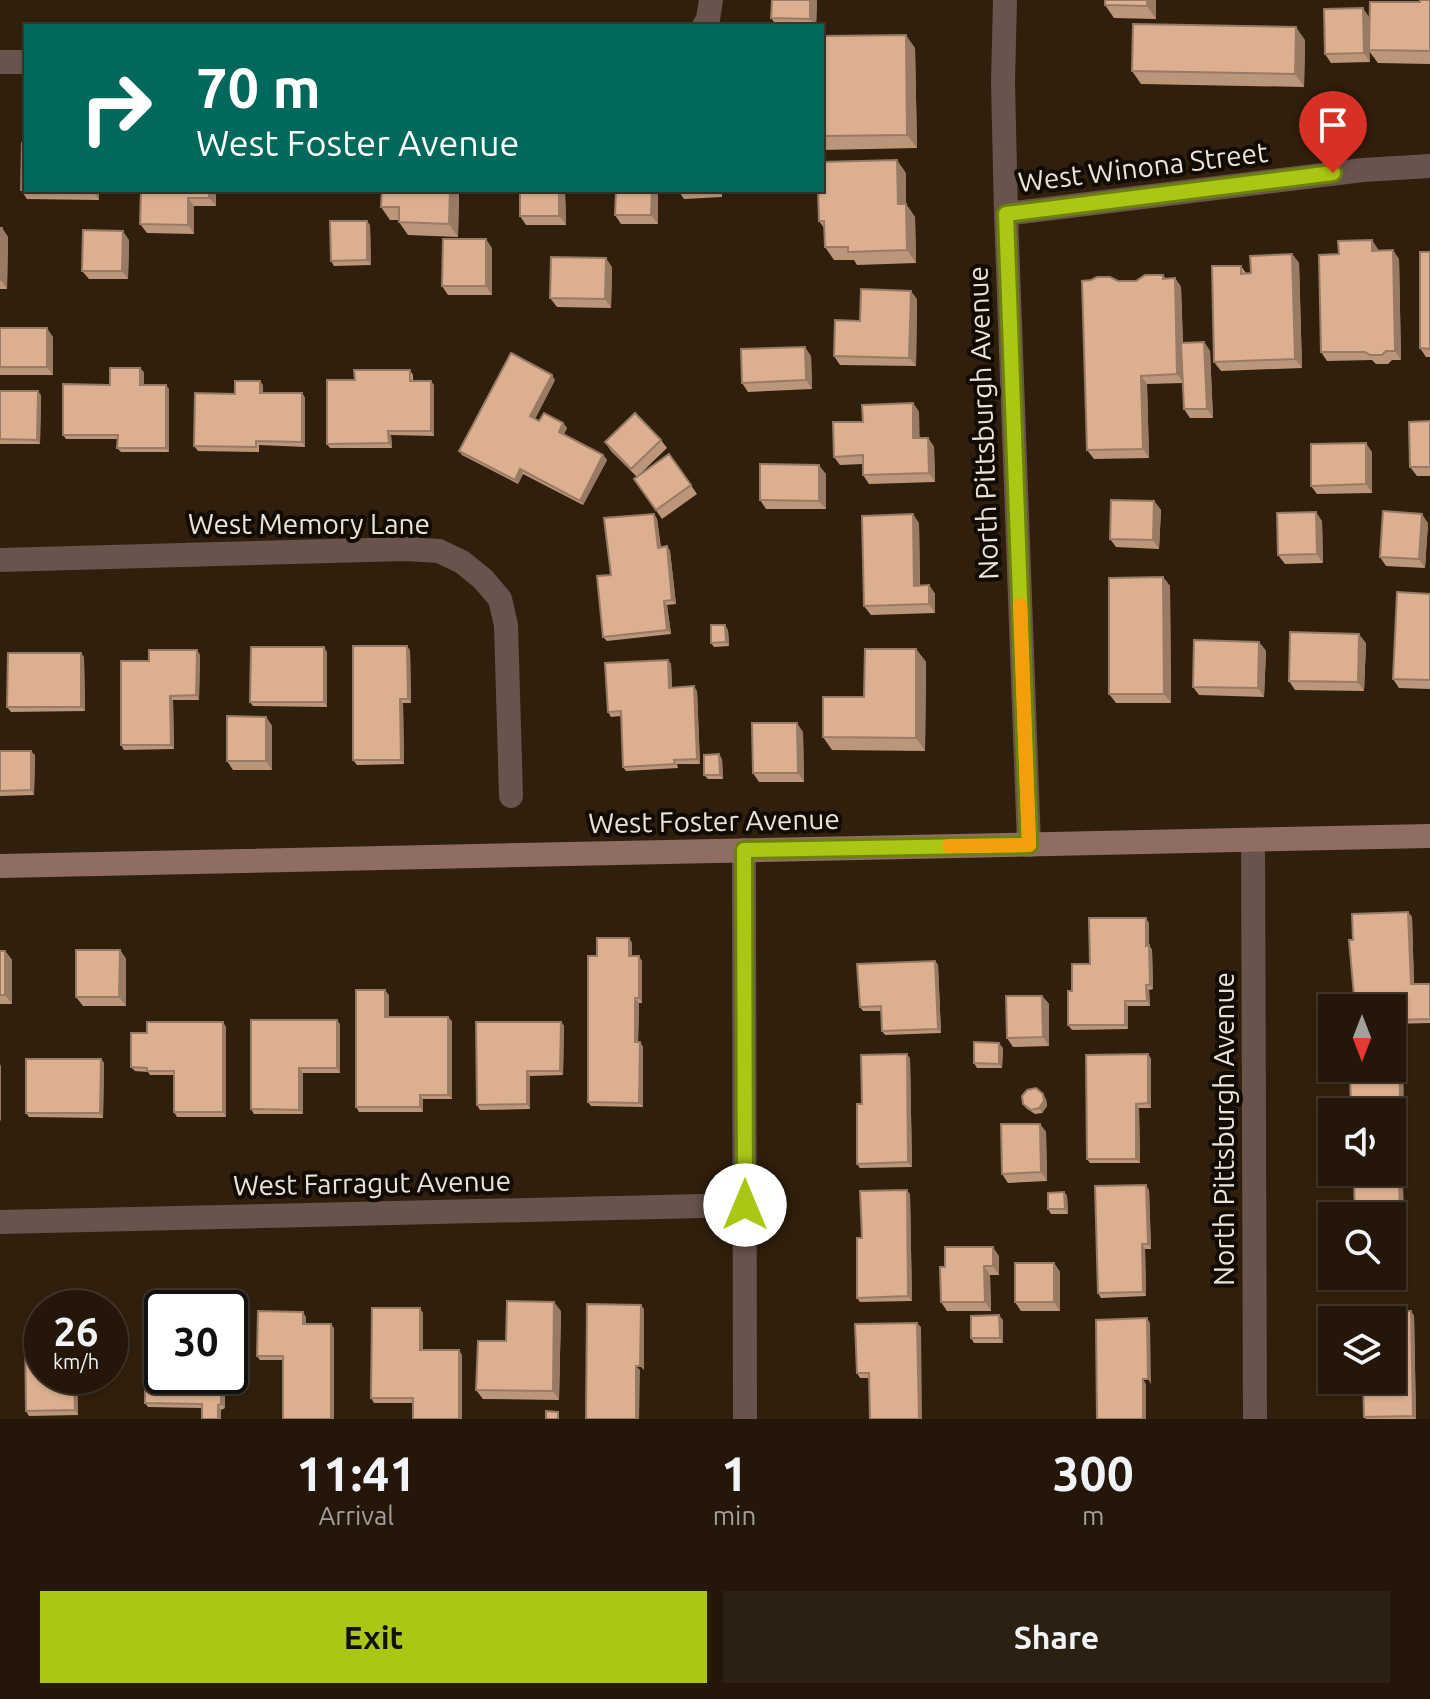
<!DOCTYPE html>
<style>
body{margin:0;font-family:Ubuntu,sans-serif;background:#2c2012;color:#f1f3f6;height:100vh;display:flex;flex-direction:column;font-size:30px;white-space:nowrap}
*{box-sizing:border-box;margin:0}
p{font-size:26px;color:#a39f9c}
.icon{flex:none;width:44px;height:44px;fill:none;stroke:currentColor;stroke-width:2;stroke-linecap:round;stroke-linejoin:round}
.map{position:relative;height:1419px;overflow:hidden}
.details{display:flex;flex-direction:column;background:#241709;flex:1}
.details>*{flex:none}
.top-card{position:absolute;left:24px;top:24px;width:800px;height:168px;border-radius:0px;box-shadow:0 2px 6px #0004,0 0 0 2px #41362a;background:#00695c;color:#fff;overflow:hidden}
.needle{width:52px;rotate:180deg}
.fabs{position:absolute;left:1318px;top:994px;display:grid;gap:16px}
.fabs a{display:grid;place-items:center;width:88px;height:88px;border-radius:0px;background:#241709;box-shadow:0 2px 6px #0004,0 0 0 2px #41362a;font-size:40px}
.speed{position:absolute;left:24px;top:1290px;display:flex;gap:16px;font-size:40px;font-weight:700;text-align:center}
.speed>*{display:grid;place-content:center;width:104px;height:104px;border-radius:50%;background:#241709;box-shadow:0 2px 6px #0004,0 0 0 2px #41362a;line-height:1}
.speed small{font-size:20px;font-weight:400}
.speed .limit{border:4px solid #111;border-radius:12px;background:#fff;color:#111}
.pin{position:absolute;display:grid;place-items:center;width:68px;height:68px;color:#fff;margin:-82px -34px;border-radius:50% 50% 50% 0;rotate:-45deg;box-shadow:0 0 8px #0007}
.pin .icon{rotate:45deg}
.me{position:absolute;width:88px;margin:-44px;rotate:0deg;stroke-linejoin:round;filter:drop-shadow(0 0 6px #0008)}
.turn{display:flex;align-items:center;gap:28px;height:168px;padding:0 40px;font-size:36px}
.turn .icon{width:104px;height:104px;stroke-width:2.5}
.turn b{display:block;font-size:56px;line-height:68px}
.eta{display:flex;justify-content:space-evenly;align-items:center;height:136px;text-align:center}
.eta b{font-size:48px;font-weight:700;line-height:56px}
.primary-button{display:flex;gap:16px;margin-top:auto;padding:16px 40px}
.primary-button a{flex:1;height:92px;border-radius:0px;background:#abc614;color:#111;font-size:32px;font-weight:700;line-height:92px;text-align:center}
.primary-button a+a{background:#2c2012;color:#f1f3f6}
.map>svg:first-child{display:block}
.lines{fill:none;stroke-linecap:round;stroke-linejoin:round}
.street{stroke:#68534d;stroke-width:24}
.secondary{stroke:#8f6d64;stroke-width:24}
.wall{fill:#bc967b}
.shaded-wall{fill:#997a64}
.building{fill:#dbaf8f;stroke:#997a64;stroke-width:2}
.route-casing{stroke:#6f810d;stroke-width:20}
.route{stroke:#abc614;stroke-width:14}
.slow{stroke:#f59e0b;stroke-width:14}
.labels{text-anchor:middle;stroke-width:8;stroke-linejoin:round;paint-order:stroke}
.street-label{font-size:28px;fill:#ede2d6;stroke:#120b04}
</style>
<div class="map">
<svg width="1430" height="1419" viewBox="0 0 1430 1419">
<rect width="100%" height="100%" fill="#301f0c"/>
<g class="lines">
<path class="street" d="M1005,0l-2,82 3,132 23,631
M704,26l4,-7 3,-19
M0,62h26
M1006,214l357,-44 67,-4
M0,560l406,-11 33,2 23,11 21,17 17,20 6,26 5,171
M1253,840l2,579
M744,850l1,569
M0,1222l745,-17"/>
<path class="secondary" d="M0,866l1430,-30"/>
</g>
<path class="wall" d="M817,0l-1,26h-39l-6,-8z
M1156,0v19l-42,-1 -9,-13z
M1430,0v64l-52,-1 -9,-12 1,11 -39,1 -6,-9 44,-37v22l51,-37z
M822,36l93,12 2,100 -95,2z
M1305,40l-1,47 -163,-3 -9,-13z
M906,173v31l9,13 1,46 -59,2 -3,-5h-20l-9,-13 -1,-19 -5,-7z
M21,190h78v10l-72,-1z
M141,190h75v16h-22v28l-47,-1 -7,-9z
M267,190h74v4l-73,-1z
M382,190h96v1h-19l-1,46 -50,-2 -9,-13v-2h-9l-9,-13z
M565,190l1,35h-40l-6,-9z
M616,190h42v34h-37l-6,-9z
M678,190h44v7l-38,2z
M370,225l1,40 -37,1 -3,-5z
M0,228h2l6,9 -1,52h-7z
M129,240l-1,39h-39l-7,-8z
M492,248v47h-44l-6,-9z
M1378,249v1l21,9 2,101h-9l-4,4h-12l-4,-4 -45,1 -6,-9 18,-98z
M1430,252v105h-4l-6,-9z
M1292,254l7,9 3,105 -81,3 -7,-9 27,-96 5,7h5z
M612,267l-1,41 -54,-1 -7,-9z
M1163,275l3,4 9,-1 6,9 2,56 21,-1 6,9 3,67h-23l-6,-9 -1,-26 -36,1 2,74 -55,1 -7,-9 31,-169h18z
M917,299l-1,67 -76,-1 -6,-9z
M0,328l53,9v38h-53z
M811,356l1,33 -64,3 -6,-9z
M410,370l3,5v6l21,4v51l-43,-1 1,13h-62l-3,-4 28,-64z
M144,372v13l25,4v63h-48l-4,-4 1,-9h-52l-3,-4 47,-50z
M555,380l-20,39 4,2 24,2 4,5 -3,6 39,21 4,5 -24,45 -60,-31 -5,10 -56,-29 -3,-4z
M263,385v8h39l3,5v49l-46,-2v7l-61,-1 -4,-5 41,-52z
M0,391l41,4 -1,49h-40z
M913,403l6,9v26h9l6,9 1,35 -66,2 -6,-9v-11l-23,1 -6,-8 29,-35z
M1430,421v55h-13l-7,-9z
M661,440l6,8 -28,27 30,-21 28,40 -35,25 -28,-40 3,-2 -26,-26 -6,-9z
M1372,452v41l-55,1 -6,-8z
M826,474v35h-60l-6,-9z
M1154,501l7,9 -2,39 -43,-2 -6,-8z
M654,514l3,5 4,28 6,-1 3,5 6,53 -9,1 4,29 -64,7 -4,-4 8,-62z
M1322,521l1,42 -38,1 -7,-9z
M919,523l1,62h9l6,9v19l-64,2 -7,-9z
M1428,523l-3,45 -39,-2 -6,-9z
M1163,577l7,9 1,117h-55l-7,-9z
M1430,594v95l-31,-1 -6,-9z
M728,630l1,16 -15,1 -3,-4z
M1259,642l7,9 -2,46 -65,-2 -6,-8z
M1366,643l-2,48 -69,-1 -6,-9z
M916,649l10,13 -1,89 -93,-1 -9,-13z
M197,650l3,5 -1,45h-26l1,49 -50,1 -3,-5 28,-84z
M410,650l1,53h-8l1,61 -47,1 -4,-5z
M327,652v55l-74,-1 -3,-4z
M84,657l1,54 -74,1 -4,-5z
M668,660l3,4 1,24 25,3 3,73h-23l1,4 -52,3 -3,-4 -2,-51 -10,1 -3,-5z
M266,717l6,9v44h-39l-6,-9z
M803,732l1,50h-45l-6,-9z
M0,751l35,4 -1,40 -34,1z
M722,759l1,20h-15l-4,-4z
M1408,912l4,5 2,67h16v39l-38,1v-16l-16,-8 -19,1 -3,-5 -1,-56z
M1149,923v22l3,5 1,39 -4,1 1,16h-22v23l-56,1 -4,-5 4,-34 18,-27z
M629,938l3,5v13l10,5v42h-3l-1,39h2l3,5v60l-52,-1 -3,-4z
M120,950l6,9v47h-43l-7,-9z
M0,951h5l7,9v44h-12z
M935,961l3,4 3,68 -56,2 -3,-4 -1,-20h-18l-3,-4z
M389,995v22l63,4v78h-29v13h-64l-3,-5z
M1042,996l7,8v42l-36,1 -6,-9z
M561,1022l3,4 -1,49 -33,1v33l-50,1 -3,-5z
M340,1024v49h-37v41h-49l-3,-5z
M226,1027v90h-49l-3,-5v-37h-24l-2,-3 -13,-1 -4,-4 16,-34z
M1003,1048l-1,20h-25l-3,-5z
M1403,1053l1,104 -12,1v-46z
M907,1054l3,5 2,108 -52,1 -3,-4 5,-60z
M1148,1054l3,5v49h-12l1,55h-50l-3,-4z
M101,1059l3,4 -1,55 -74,-1 -3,-4z
M1046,1099l1,7 -5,7 -7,1 -9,-6 -3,-4z
M1040,1124l6,8 1,49 -39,2 -6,-9z
M1403,1184l2,107h-51l-3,-4z
M907,1190l3,5 2,106 -52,1 -3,-4 5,-60z
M1149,1190l2,59h-6l1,47 -45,2 -3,-5z
M1064,1192l3,4 1,18h-17l-3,-5z
M999,1256v19h-9l1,36h-44l-6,-9 4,-35z
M1054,1263l6,9v39h-39l-6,-9z
M561,1311l-2,89 -76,-1 -7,-9 30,-49z
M1411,1311l3,5 2,103h-50l-2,-2z
M423,1313v37l39,5v64h-49v-16h-39l-3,-5z
M306,1317v7l28,4 -51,32h-23l-3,-4z
M1003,1320v23h-29l-3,-5z
M921,1327l-52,51h-9l-3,-5z
M42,1376h35l1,39 -49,1 -3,-5z
M162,1376h63v32l-4,2v9l-19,-11 -54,-1 -3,-4z"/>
<path class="shaded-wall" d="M810,0h7l-1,26 -6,-7z
M1147,0h9v19l-9,-13z
M1363,8l6,9 1,45 -6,-9z
M1296,27l9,13 -1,47 -9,-13z
M906,35l9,13 2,100 -10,-13z
M897,160l9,13v31l9,13 1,46 -9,-13 -9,-46z
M93,190h6v10l-6,-9z
M209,190h7v16l-7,-8z
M450,190h8l1,1 -1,46 -9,-13z
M559,190h6l1,35 -7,-9z
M652,190h6v34l-7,-9z
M188,198l6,8v28l-6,-9z
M367,221l3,4 1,40 -4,-5z
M2,228l6,9 -1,52 -6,-9z
M123,231l6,9 -1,39 -6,-8z
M486,239l6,9v47l-6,-9z
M1372,240l6,9v11l-6,-9z
M1393,250l6,9 2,101 -6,-9z
M1292,254l7,9 3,105 -7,-9z
M606,258l6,9 -1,41 -6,-9z
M1175,278l6,9 3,96 -7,-9z
M911,291l6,8 -1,67 -7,-8z
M47,328l6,9v38l-6,-8z
M1204,342l6,9 3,67 -6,-9z
M805,347l6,9 1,33 -6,-9z
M140,368l4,4v17l-4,-4z
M552,375l3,5 -21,41 -4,-5z
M1141,376l6,8 2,74 -6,-9z
M260,381l3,4v12l-3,-4z
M431,381l3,4v51l-3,-5z
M166,385l3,4v63l-3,-4z
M38,391l3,4 -1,49 -3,-4z
M302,393l3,5v49l-3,-5z
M913,403l6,9 1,35 -7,-9z
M563,423l4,5 -5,8 -3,-4z
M388,431l3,4 1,13 -3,-5z
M928,438l6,9 1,35 -6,-9z
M1366,443l6,9v41l-6,-9z
M603,455l4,5 -24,45 -3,-4z
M819,465l7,9v35l-7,-8z
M520,469l3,5 -5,10 -3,-4z
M1154,501l7,9 -2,39 -6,-9z
M1316,512l6,9 1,42 -6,-9z
M654,514l3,5 4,33 -3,-4z
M913,514l6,9 1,72 -6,-9z
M1422,514l6,9 -3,45 -6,-9z
M667,546l3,5 6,53 -4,-4z
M1163,577l7,9 1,117 -7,-9z
M929,585l6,9v19l-6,-9z
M664,601l3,4 4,29 -4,-4z
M725,625l3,5 1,16 -3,-4z
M1359,634l7,9 -2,48 -6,-9z
M1259,642l7,9 -2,46 -6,-9z
M407,646l3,4 1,53 -3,-4z
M324,647l3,5v55l-3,-5z
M916,649l10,13 -1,89 -9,-13z
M197,650l3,5 -1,45 -3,-5z
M81,653l3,4 1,54 -4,-4z
M668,660l3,4 1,28 -3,-4z
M694,686l3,5 3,73 -3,-5z
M170,696l3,4 1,49 -3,-4z
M400,699l3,4 1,61 -3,-4z
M266,717l6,9v44l-6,-9z
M797,723l6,9 1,50 -6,-9z
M31,751l4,4 -1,40 -3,-5z
M719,754l3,5 1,20 -3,-4z
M1408,912l4,5 2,72 -3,-5z
M1146,918l3,5v27l-3,-4z
M629,938l3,5v18l-3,-5z
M1149,945l3,5 1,39 -3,-4z
M120,950l6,9v47l-7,-9z
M5,951l7,9v44l-7,-9z
M639,956l3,5v42l-3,-5z
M935,961l3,4 3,68 -3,-4z
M1146,985l3,5 1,16 -3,-5z
M385,990l4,5v26l-4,-4z
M1042,996l7,8v42l-6,-9z
M635,998l4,5 -1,44 -3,-5z
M1125,1001l3,5v23l-3,-4z
M448,1017l4,4v78l-4,-4z
M337,1020l3,4v49l-3,-5z
M223,1022l3,5v90l-3,-5z
M561,1022l3,4 -1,49 -3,-4z
M640,1042l3,5v60l-4,-4z
M999,1043l4,5 -1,20 -3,-4z
M1399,1049l4,4 1,104 -3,-4z
M907,1054l3,5 2,108 -4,-5z
M1148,1054l3,5v49l-3,-5z
M101,1059l3,4 -1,55 -3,-5z
M0,1064l1,2v55l-1,-1z
M299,1068l4,5v41l-4,-4z
M527,1071l3,5v33l-3,-5z
M1043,1094l3,5 1,7 -5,7 -3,-5z
M420,1095l3,4v13l-3,-5z
M1136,1104l3,4 1,55 -4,-4z
M1040,1124l6,8 1,49 -6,-9z
M1399,1179l4,5 2,107 -3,-5z
M1146,1185l3,5 2,59 -3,-5z
M907,1190l3,5 2,106 -4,-5z
M1064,1192l3,4 1,18 -3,-5z
M1142,1244l3,5 1,47 -3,-4z
M993,1247l6,9v19l-6,-9z
M1054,1263l6,9v39l-6,-9z
M984,1266l6,9 1,36 -6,-9z
M554,1302l7,9 -2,89 -6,-9z
M641,1305l3,4v61l-4,-4z
M420,1308l3,5v41l-3,-4z
M1411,1311l3,5 2,103 -3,-3z
M303,1312l3,5v11l-3,-4z
M999,1315l4,5v23l-3,-5z
M1147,1318l3,5 1,61 -3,-5z
M917,1323l4,4 1,92h-3z
M331,1324l3,4v91h-3z
M459,1350l3,5v64h-3z
M636,1366l4,4 -1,49h-3z
M74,1376h3l1,39 -3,-5z
M221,1376h4v32l-4,-4z
M1143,1379l3,5v35h-3z
M218,1405l3,5v9h-3z"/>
<path class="building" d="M772,0h38v19l-39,-1z
M1105,0h42v6l-42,-1z
M1420,0h10v51l-61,-1 1,-48h50z
M1363,8l1,45 -39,1 -1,-45z
M1133,24l163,3 -1,47 -163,-3z
M906,35l1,100 -85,1v-100z
M22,143h4v47l67,1 -72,-1z
M897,160l1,44h8l1,46 -59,2v-5h-23l-1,-26h-5l-1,-31h4v-28z
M141,190h68v8h-21v27l-48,-1z
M382,190h68l-1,34 -50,-2v-15h-18z
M520,190h39v26h-39z
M616,190h36l-1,25h-36z
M330,221h37v39l-36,1z
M0,228h2l-1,52h-1z
M83,230l40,1 -1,40h-40z
M443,239h43v47h-44z
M1372,240v11l21,-1 2,101h-9l-4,4h-12l-5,-3h-44l-2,-97 20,-1 -1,-13z
M1420,252h10v97l-10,-1z
M1292,254l3,105 -81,3 -2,-96h29v8l10,-1 -1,-17z
M551,257l55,1 -1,41 -55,-1z
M1145,275h18v4l12,-1 2,96 -36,2 2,73 -56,1 -5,-169 9,-1 6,-3h13l8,4h18z
M861,289l50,2 -2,67 -75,-2 1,-36 25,1z
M0,328h47v39h-47z
M1204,342l3,67h-23l-3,-66z
M805,347l1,33 -64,3 -1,-34z
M511,353l41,22 -22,41 9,5 5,-8 19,10 -4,9 44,23 -23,46 -60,-32 -5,11 -56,-29z
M110,368h30v17h26v63h-49l1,-13h-55v-51l47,1z
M354,370h56v11h21v50h-43l1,12 -62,1v-64h28z
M235,381h25v12h42v49l-46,-1v6l-62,-1 1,-53 40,1z
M0,391h38l-1,49 -37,-1z
M913,403v35h15l1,35 -66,2v-20l-29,2 -1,-35h30l-1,-17z
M635,413l26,27 -30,29 -26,-27z
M1430,421v46h-20l-1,-45z
M1366,443v41l-55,2v-42z
M669,454l22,31 -35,25 -22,-31z
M760,464l59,1v36l-59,-1z
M1111,500l43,1 -1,39 -43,-1z
M1383,511l39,3 -3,45 -39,-2z
M1316,512l1,42 -39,1 -1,-42z
M654,514l4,34 9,-2 5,54 -8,1 3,29 -64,7 -6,-61 14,-1 -7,-57z
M913,514l1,72 15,-1v19l-65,2 -2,-90z
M1163,577l1,117h-55v-116z
M1397,592l33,2v86l-37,-1z
M711,625h14l1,17 -15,1z
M1290,632l69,2 -1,48 -69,-1z
M1194,640l65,2 -1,46 -65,-1z
M353,646h54l1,53h-8l1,61h-48z
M251,647h73v55h-74z
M865,649h51v89l-93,-1v-40h41z
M149,650h48l-1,45 -26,1 1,49h-50v-84h28z
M8,653h73v54h-74z
M668,660l1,28 25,-2 3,73 -23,1 1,4 -52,3 -2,-56 -13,1 -3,-49z
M227,716l39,1v44h-39z
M752,723h45l1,50h-45z
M0,751h31v39l-31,1z
M719,754l1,21h-16v-20z
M1408,912l3,72h19v35l-38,1v-12h-16v-12h-22l-5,-56h4l-1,-26z
M1089,918h57v28l3,-1 1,40h-4l1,16h-22v24h-57v-34h4v-27h18z
M597,938h32v18h10v42h-4v44h5l-1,61 -51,-1v-146h9z
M76,950h44l-1,47h-43z
M0,951h5v44h-5z
M935,961l3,68 -56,2 -1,-25 -21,1 -3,-43z
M356,990h29v27h63v78h-28v12h-64z
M1006,996h36l1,41 -36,1z
M251,1020h86v48h-38v42l-48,-1z
M147,1022h76v90h-49v-41h-27v-3l-16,-1v-34h16z
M476,1022h85l-1,49h-33v33l-50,1z
M974,1042l25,1v21l-25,-1z
M1392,1049h7l2,104h-9v-41h-41l-1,-44h42z
M907,1054l1,108 -51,2v-60h5l-1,-49z
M1148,1054v49l-12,1v55h-49l-1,-104z
M26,1059h75l-1,54h-74z
M1036,1088l7,6 1,7 -5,7 -8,2 -8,-6 -1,-8 5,-6z
M1001,1124h39l1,48 -39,2z
M1399,1179l3,107 -51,1v-11h41v-60h-37l-1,-36z
M1146,1185l2,59h-6l1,48 -45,1 -3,-107z
M907,1190l1,106 -51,2v-60h5l-2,-47z
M1064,1192l1,17h-17v-16z
M945,1247h48v19h-9l1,36h-44l-1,-35h5z
M1015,1263h39v39h-39z
M507,1301l47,1 -1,89 -77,-1 2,-49h28z
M587,1304l54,1 -1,61h-4v53h-50z
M372,1308h48v42h39v69h-46v-21h-42z
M258,1311l45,1v12h28v95h-48v-63h-26z
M1411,1311l2,105 -49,1 -1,-37h29v-60h-43v-7z
M146,1313h16v63h59v28l-3,1v14h-16v-15l-57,-1z
M999,1315l1,23h-29v-22z
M1147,1318l1,61h-5v40h-46l-1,-99z
M917,1323l2,96h-49l-1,-46h-12l-2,-49z
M25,1329h17v47h32l1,34 -49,1z
M546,1411l12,1v7h-12z"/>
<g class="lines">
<g class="route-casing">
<path id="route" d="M745,1205l-1,-355 285,-5 -23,-631 327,-41"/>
</g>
<use href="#route" class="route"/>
<path class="slow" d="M949,846l80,-1 -9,-240"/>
</g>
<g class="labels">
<g class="street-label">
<text transform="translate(1143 167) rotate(-7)" y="10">West Winona Street</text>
<text transform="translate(983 423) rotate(-92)" y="10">North Pittsburgh Avenue</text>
<text x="309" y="534">West Memory Lane</text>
<text transform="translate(714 821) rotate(-1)" y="10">West Foster Avenue</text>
<text transform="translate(1224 1129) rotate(-90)" y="10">North Pittsburgh Avenue</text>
<text transform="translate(372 1183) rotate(-1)" y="10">West Farragut Avenue</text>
</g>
</g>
</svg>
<div class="fabs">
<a><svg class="needle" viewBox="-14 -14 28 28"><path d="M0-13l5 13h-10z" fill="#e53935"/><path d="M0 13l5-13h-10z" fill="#a39f9c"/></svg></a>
<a><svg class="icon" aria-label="sound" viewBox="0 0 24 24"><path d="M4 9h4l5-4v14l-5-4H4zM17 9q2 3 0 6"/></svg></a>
<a><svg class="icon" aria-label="search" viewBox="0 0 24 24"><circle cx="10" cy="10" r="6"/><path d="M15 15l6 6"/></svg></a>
<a><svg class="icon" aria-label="layers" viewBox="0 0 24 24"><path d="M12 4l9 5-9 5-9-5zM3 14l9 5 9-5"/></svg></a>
</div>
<div class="speed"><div>26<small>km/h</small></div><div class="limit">30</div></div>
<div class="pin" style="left:1333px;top:173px;background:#d93025"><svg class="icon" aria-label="arrive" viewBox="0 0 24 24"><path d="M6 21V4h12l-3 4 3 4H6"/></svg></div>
<svg class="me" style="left:745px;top:1205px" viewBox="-20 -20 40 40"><circle r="19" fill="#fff"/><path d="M0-13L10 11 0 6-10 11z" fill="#abc614"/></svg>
<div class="top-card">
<div class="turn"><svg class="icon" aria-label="right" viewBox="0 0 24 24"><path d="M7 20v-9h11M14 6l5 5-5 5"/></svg><div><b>70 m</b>West Foster Avenue</div></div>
</div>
</div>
<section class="details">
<div class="eta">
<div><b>11:41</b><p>Arrival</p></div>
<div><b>1</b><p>min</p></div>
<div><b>300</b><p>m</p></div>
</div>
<div class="primary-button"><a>Exit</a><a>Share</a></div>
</section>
